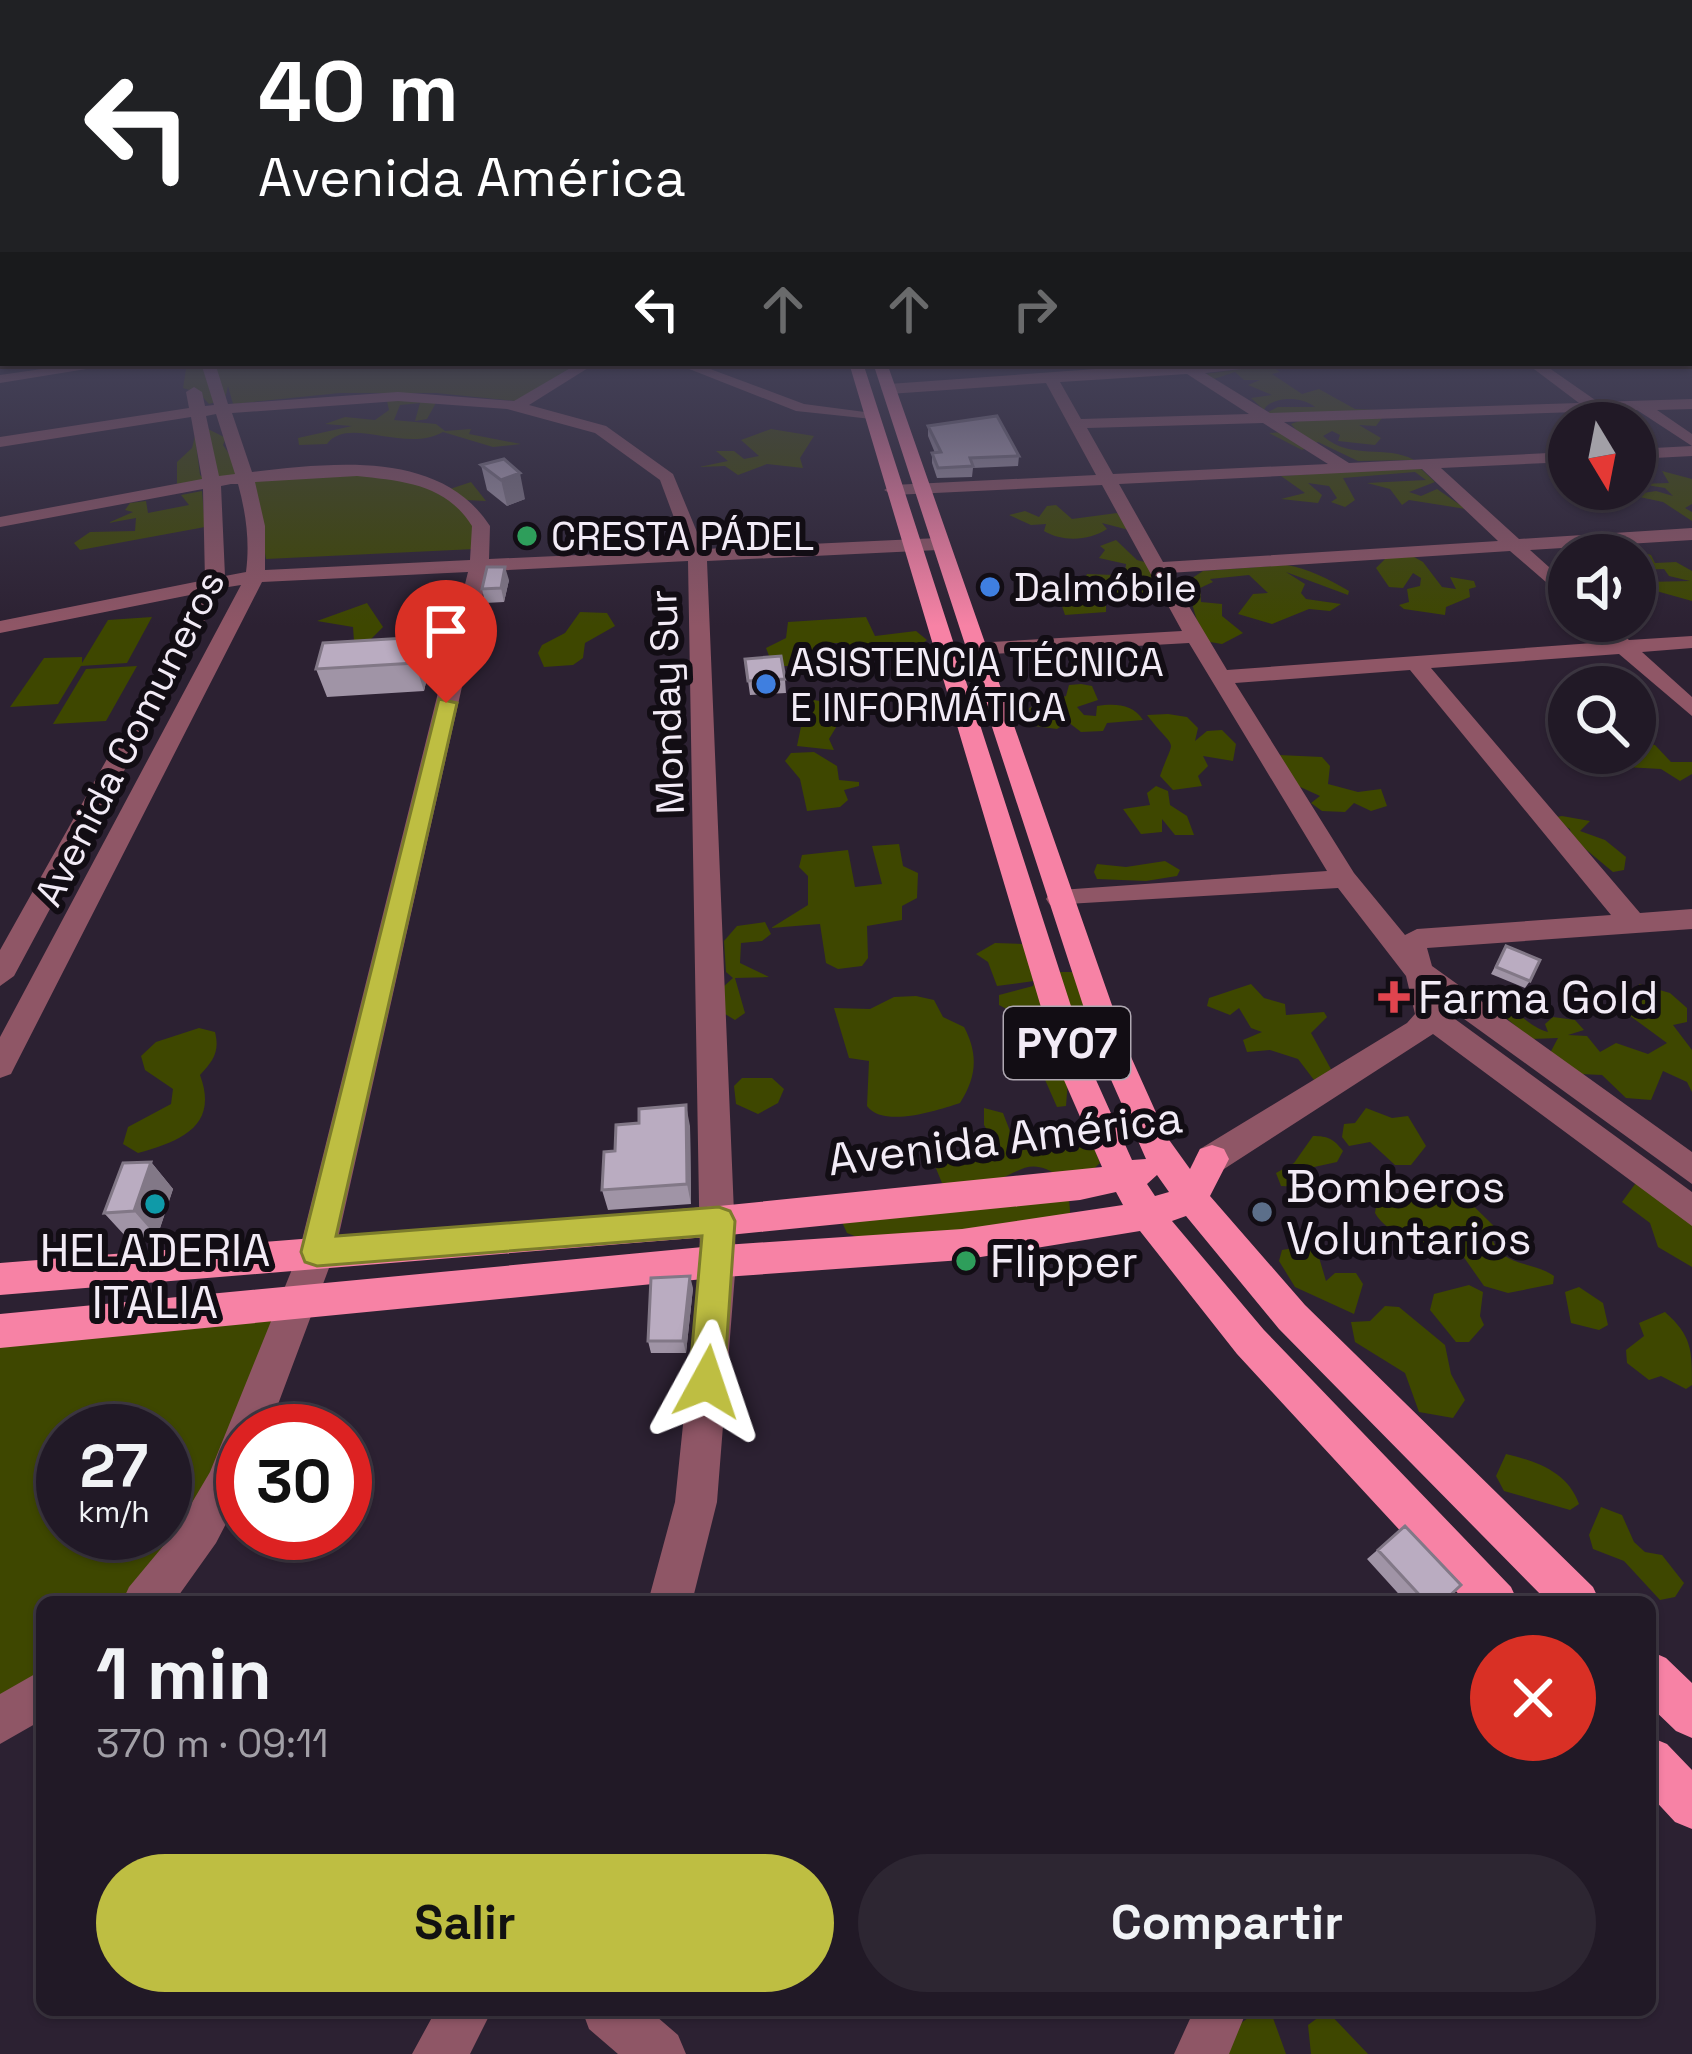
<!DOCTYPE html>
<html lang="es">
<meta charset="utf-8">
<style>
body{margin:0;font-family:"Space Grotesk",sans-serif;background:#2d2632;color:#f1f3f6;height:100vh;display:flex;flex-direction:column;font-size:45px;white-space:nowrap}
*{box-sizing:border-box;margin:0}
p{font-size:39px;color:#a2a0a7}
.icon{flex:none;width:66px;height:66px;fill:none;stroke:currentColor;stroke-width:2;stroke-linecap:round;stroke-linejoin:round}
.map{position:relative;flex:1;overflow:hidden}
.panel{position:absolute;left:36px;top:1596px;width:1620px;height:420px;display:flex;flex-direction:column;background:#211926;border-radius:18px;box-shadow:0 3px 9px #0004,0 0 0 3px #3e3843}
.panel>*{flex:none}
.guide{position:absolute;left:0px;top:0px;width:1692px;height:366px;box-shadow:0 3px 9px #0004,0 0 0 3px #3e3843;background:#202124;color:#fff;overflow:hidden}
.needle{width:78px;rotate:170deg}
.controls{position:absolute;left:1548px;top:402px;display:grid;gap:24px}
.controls a{display:grid;place-items:center;width:108px;height:108px;border-radius:50%;background:#211926;box-shadow:0 3px 9px #0004,0 0 0 3px #3e3843;font-size:60px}
.speed{position:absolute;left:36px;top:1404px;display:flex;gap:24px;font-size:60px;font-weight:700;text-align:center}
.speed>*{display:grid;place-content:center;width:156px;height:156px;border-radius:50%;background:#211926;box-shadow:0 3px 9px #0004,0 0 0 3px #3e3843;line-height:1}
.speed small{font-size:30px;font-weight:400}
.speed .limit{border:18px solid #d22;background:#fff;color:#111}
.pin{position:absolute;display:grid;place-items:center;width:102px;height:102px;color:#fff;margin:-123px -51px;border-radius:50% 50% 50% 0;rotate:-45deg;box-shadow:0 0 12px #0007}
.pin .icon{rotate:45deg}
.me{position:absolute;width:132px;margin:-66px;rotate:5deg;stroke-linejoin:round;filter:drop-shadow(0 0 9px #0008)}
.turn{display:flex;align-items:center;gap:42px;height:252px;padding:0 60px;font-size:54px}
.turn .icon{width:156px;height:156px;stroke-width:2.5}
.turn b{display:block;font-size:84px;line-height:102px}
.lanes{display:flex;align-items:center;height:114px;padding:0 60px;background:#0003;justify-content:center;gap:60px;direction:ltr}
.lanes .off{opacity:.35}
.round{display:grid;place-items:center;flex:none;width:126px;height:126px;border-radius:63px;background:#2d2632}
.headline{display:flex;align-items:center;justify-content:space-between;height:204px;padding:0 60px}
h1{font-size:72px;font-weight:800;line-height:90px}
.action{display:flex;gap:24px;margin-top:auto;padding:24px 60px}
.action a{flex:1;height:138px;border-radius:72px;background:#bebe42;color:#111;font-size:48px;font-weight:800;line-height:138px;text-align:center}
.action a+a{background:#2d2632;color:#f1f3f6}
.map>svg:first-child{display:block}
.green{fill:#3e4700;fill-rule:evenodd}
.lines{fill:none;stroke-linecap:round;stroke-linejoin:round}
.minor{fill:#8f5666;fill-rule:evenodd}
.major{fill:#f782a5;fill-rule:evenodd}
.wall{fill:#a094a6}
.shaded-wall{fill:#827887}
.building{fill:#baacc1;stroke:#827887;stroke-width:3}
.route{fill:#bebe42;stroke:#7c7c2b;stroke-width:3}
.leisure-dot{fill:#2e9e5b;stroke:#120d14;stroke-width:4.5}
.shop-dot{fill:#3f7fe0;stroke:#120d14;stroke-width:4.5}
.health-dot{fill:#e0444e;stroke:#120d14;stroke-width:4.5}
.culture-dot{fill:#0f9aa8;stroke:#120d14;stroke-width:4.5}
.service-dot{fill:#5c6f8a;stroke:#120d14;stroke-width:4.5}
.labels{text-anchor:middle;stroke-width:12;stroke-linejoin:round;paint-order:stroke}
.far-poi-label{font-size:39px;fill:#f2ebf6;stroke:#120d14;text-anchor:start}
.far-street-label{font-size:39px;fill:#f2ebf6;stroke:#120d14}
.shield{fill:#120d14;stroke:#afa8b2;stroke-width:3}
.shield-label{font-size:42px;font-weight:bold;fill:#f2ebf6}
.poi-label{font-size:45px;fill:#f2ebf6;stroke:#120d14;text-anchor:start}
.street-label{font-size:45px;fill:#f2ebf6;stroke:#120d14}
</style>
<div class="map">
<svg width="1692" height="2054" viewBox="0 0 1692 2054">
<rect width="100%" height="100%" fill="#2c2132"/>
<path class="green" d="M187,363h392l-63,38 -80,-8h-96l-107,11 -5,-18 -3,13 -16,5 -10,-11 -16,-5z
M1269,365l11,7 -8,2 30,20 17,-5 36,20 23,1 -100,7 -10,-5 10,-5h37c-16,-13 -46,-9 -51,3l-13,-12 21,-3 -24,-10 12,-5h-16l-9,-8 -21,7 -9,-5z
M387,401h50l-10,18 -12,2 5,-18 -20,2 -6,15 42,4 9,7 26,-2 -2,5 52,10 -28,3 -50,-15c-38,22 -95,-17 -116,12l-28,1 -1,-7 54,-12 -27,-2 20,-7 30,3 14,-10z
M1382,418l-6,8 -17,-1 22,13 -6,7 -37,-4 2,-6 -8,-4 -9,5c28,25 63,8 91,24l-56,1 -40,-19 -16,8 -33,-17 28,-2 -6,-7 11,-4z
M208,429l18,9 -3,7 20,29 -66,10v-22l15,-14 3,-12 5,39 5,4z
M771,429l43,7 -14,22 3,10 -36,-4 -29,11 -13,-9 -26,1 29,-6 -12,-10h18l10,8 15,-3 -18,-16z
M1419,467l16,15 -26,10 12,4 16,-7 29,20 -57,-9 -7,5 -12,-16 -23,-6 59,-3 -11,-8 -72,6 12,22 -10,7 -14,-5 6,-4 -8,-12 -21,-3 14,12 -4,8 -37,-4 24,-6 -24,-17z
M1662,471l30,8v25l-7,4 7,4v9l-29,-19 -33,-7 26,-4 17,5 -8,-8 -25,-4 29,-1z
M381,474l66,16 24,-8 15,19 -20,-1 10,27 -1,22 -209,10 -14,-78z
M202,491l3,36 -125,23 -6,-7 16,-11 45,-1 1,-13 -28,5 25,-11 -8,-2 5,-7 16,-2 2,12 41,-8 -8,-10z
M1056,505l16,14 45,-6 12,17 -27,-7 5,6c-18,12 -45,13 -63,2l2,-7 -15,1 -22,-10 16,-4 14,6 8,-11z
M1116,540l21,20 19,5 5,32 -30,-4 -25,8v11l-41,3 -5,-15 15,-6 -1,-9 8,-1 5,-10 27,1 -6,6 23,11 6,-3 -12,-17 1,-8 -27,-6 6,-8 -5,-4z
M1631,549l20,6 4,8 21,-1 16,9v30l-43,-12 -2,-7 43,-1 -21,-5 -5,-7 -29,1 7,-6 -21,-13z
M1407,553l16,9 19,25 14,2 -6,-12 24,4 2,6 -7,2 1,8 -24,10 -1,8 -41,-6 -5,-4 10,-3 -2,-13 13,-3 1,-8 -8,-5 -10,15 -14,-1 -13,-19 9,-9z
M1286,565c22,3 42,14 63,26l-1,4 -62,-23 19,12 -4,9 5,6 35,5 -11,7 -21,-2 -37,15 -34,-10 15,-20 15,-1 -19,-18 -39,4 3,3 -13,6 1,14 21,2v12l21,17 -21,11 -12,-2c-19,-20 -15,-46 -27,-58l20,-13z
M367,603l16,24 -14,14h-15l-1,-14 -36,-6z
M580,612l27,1 8,13 -30,17 -2,15 -10,7 -29,2 -6,-14 4,-8 23,-12z
M152,617l-25,46 -46,3 -23,38 -48,3 34,-49 38,-1v6l26,-43z
M866,617l9,19 41,-5 11,9c-13,11 -31,0 -52,7l-3,12 -23,5 -10,-21h-20l-1,23h-45l-7,-18 20,-10 2,-16z
M137,666l-31,55 -53,3 33,-55z
M1081,684l11,2 6,14 -21,7 7,8 12,1 1,-10c18,-3 36,-2 46,14l-36,3 -4,8 -22,1 -13,-10 -11,7 -30,-4 5,-5 -3,-12 37,-12 3,-11z
M797,697l28,5 2,18 11,4 -9,15 5,11 -37,-4 7,-34 -15,-10z
M1168,714l19,3 11,11 -3,13 12,-10 15,-1 14,14 -3,17 -30,-5 5,10 -10,10 4,10 -29,4 -13,-14c15,-43 18,-21 -13,-61z
M1635,742l20,3 16,17h21v12l-12,7 -19,-12 -36,-2 -11,-14 27,7 -8,-7z
M791,753l23,-1 23,14 2,14 20,2v4l-15,4 4,10 -8,7 -33,4 -7,-32 -15,-18z
M1279,755l43,2 8,9 -2,18 30,8 23,-3 6,17 -16,5 -17,-8 -9,9 -23,-1 -11,-8 9,-7 -24,-11z
M1156,786l12,5 2,14 17,11 7,19h-19l-13,-16v13l-21,2 -18,-25 27,-4 -3,-12z
M1562,816l28,5 -10,10 25,9 21,17 -2,13 -11,2 -42,-35 -1,-8 -20,-11z
M899,844l4,22 15,7 -1,25 -15,8v14l-35,6 1,32 -6,8 -24,3 -12,-6 -6,-39 -49,4 37,-23v-29l-9,-9 3,-12 46,-5 7,37 27,-3 -10,-38z
M1165,861l15,9 -3,6 -31,5 -49,-2 -3,-7 3,-8 29,3z
M765,922l6,12 -9,7 -21,2 -1,20 29,14 -34,1 10,35 -10,7 -10,-6 -2,-27 10,-9 -7,-6 -2,-31 13,-15z
M995,943l29,1 28,28h33l5,39 -6,12 11,8 -4,13 -21,11 -4,51 -9,1 -22,-50 -1,-18 -17,-9 -3,-17 -15,-8v-10l34,-9 1,-5 -37,5 -9,-24 -12,-8z
M1251,984l13,14 21,6 1,11 38,-3 3,5 -16,16 21,38 -18,9 -16,-21 -28,-9 -23,2 -4,-12 19,-8 -11,-4 -12,-20 -9,7 -23,-9 2,-8z
M1639,984l31,9 17,15v14l-14,3 19,25v42l-5,-10 -24,-11 -12,29 -25,-2 -24,-23 -22,-1 -31,-19 9,-17 -27,1 -32,-27 2,-6c16,3 28,21 47,26l-3,-8 8,-7 22,3 9,10 -16,5 19,1 13,16 16,-9 32,11 19,-11 -45,-33 21,-14z
M916,996l18,4 9,17 21,10c15,28 12,51 -4,76 -24,8 -77,25 -93,3l2,-45 -20,-3 -15,-50 36,1 24,-12z
M199,1028l16,4c5,20 -2,29 -15,43 19,51 -19,66 -62,78l-15,-9 5,-17 43,-23 2,-15 -28,-19 -4,-14 15,-14z
M742,1078h30l12,11 -6,14 -20,11 -22,-10 -2,-18z
M984,1108l19,5 12,31 49,-4 8,-14 14,3 14,34 -15,14 -22,2c-33,-24 -40,-8 -71,3 -14,5 -35,1 -50,1l-7,-17 8,-8 44,-3 9,-9 -12,-21z
M1366,1108l26,10 16,-2 18,30 -15,19h-16l-25,-23 -21,4 -7,-9 2,-13 11,-1z
M1313,1136c15,0 21,3 30,15l-6,11 -32,7 -3,18 -21,-1 -5,-13 18,-10z
M1638,1180l54,34v53l-34,-20 -8,-24 -28,-21z
M1458,1191l41,40 -6,10c11,26 40,20 61,35l-1,8 -45,9 -24,-7 -21,-30c-24,-1 -77,-21 -88,-43l2,-13z
M1069,1199l2,24 -214,14 -10,-4 -6,-13z
M1305,1246l13,8 8,27 9,-8h21l7,11 -9,30 -59,-27 -16,-26 3,-11z
M1469,1285l14,7 -3,24 4,9 -15,17h-13l-26,-32 4,-16z
M1579,1287l24,16 5,22 -9,5 -28,-7 -6,-31z
M1385,1306l14,1 46,38 6,29 14,26 -12,18 -34,-6 -14,-39 -50,-31 -4,-20 19,-1z
M1665,1312c27,24 27,38 27,73l-6,4 -25,-13 -12,4 -22,-17 -1,-13 18,-14 -5,-13z
M289,1317l-73,173 -94,112h-80v80l-42,23v-364zM63,1431h102v102h-102z
M1506,1454c30,7 62,18 73,50l-9,6 -66,-19 -8,-15z
M1601,1507l21,8 12,27 11,10 17,3 22,28 -9,14 -15,3 -36,-39 -31,-12 -4,-14z
M1327,2011l41,43h-57l-3,-29z
M1251,2016l22,2 13,36h-64l6,-22z"/>
<g class="lines">
<path class="minor" d="M1689,346h3v8h-3z
M84,363h39l-123,20v-8z
M201,363h14l13,41 170,-12 116,9 65,-38h17l-67,42 77,21 67,48 31,75 234,-11 9,6 -9,6 -231,11 29,700 -19,241 -25,100h-44l27,-100 25,-241 -12,-700 -200,10 -153,681 -67,179h-25v60l-27,52 -42,59h-52l7,-15 45,-54 36,-61 89,-220 169,-680 -206,10 -247,484 -4,8 -11,4v-41l241,-452 -19,3 -208,388 -14,10v-36l200,-357 -200,40v-12l205,-41 -2,-91 -203,38v-10l202,-38 -11,-62 -191,30v-10l189,-29 -3,-16 8,-5 8,5 3,14 9,-1zM398,401l109,8 88,24 65,47 26,70 -197,9 1,-33c-50,-77 -158,-63 -238,-54l-20,-59zM216,414l19,60 -16,2 -13,-60zM357,476c46,5 89,8 115,50l-2,34 -205,10v-44l-10,-44zM231,484h7c8,29 12,58 8,88l-21,4 -4,-90z
M674,363h20l110,41 76,10 -8,5 -76,-8z
M1179,363h118l-92,10 65,40 309,-10 -53,-40h16l56,39 94,-3v10l-35,1 35,24v12l-55,-36 -353,12 65,41 220,-11v10l-128,6 78,71 173,-11v12l-162,10 39,35v17l-59,-51 -341,22 58,97 380,-28 -21,-21h22l21,19 63,-4v12l-50,4 50,45v19l-73,-62 -188,14 209,245 52,-4v20l-265,19 5,18 260,186v32l-250,-181 2,8 248,181v34l-259,-192 -209,135 -12,4 -12,-4 -5,-10 5,-10 207,-126 8,-9 -9,-38 -68,-88 -288,17 -4,-6 4,-6 10,-3 267,-19 -138,-228 -215,12 -11,-6 11,-6 208,-12 -80,-146 -209,10 -9,-5 9,-5 203,-10 -50,-92 -157,11 -8,-5 8,-5zM1187,374l62,40 -168,5 -21,-37zM1263,423l65,41 -215,10 -26,-46zM1422,469l76,72 -335,21 -44,-78zM1410,670l201,245 -194,14 -12,6 -51,-62 -119,-190z
M1692,446v10l-57,3v-10z
M42,1670v50l-42,24v-50z
M436,2010h56l-22,44h-58z
M582,2010h67l29,25 8,19h-68l-29,-25z
M1194,2010h53l-18,44h-55z"/>
<path class="major" d="M849,363h14l229,708 40,89 14,-1 -49,-111 -224,-685h14l240,685 40,89 23,32 10,-20 12,-4 12,4 5,10 -19,37 95,109 288,282 7,15h-52l-269,-273 -93,-113 -14,5 92,109 247,257 7,15h-52l-229,-248 -97,-123 -178,29 -238,17 -724,71v-34l724,-69 238,-16 161,-24 -7,-13 -36,8 -361,36 -719,59v-32l719,-57 383,-39 -42,-96zM1157,1175l12,17 -14,4 -8,-12z
M1650,1651l16,7 26,25v55l-16,-7 -26,-25z
M1650,1737l17,7 25,26v59l-17,-7 -25,-27z"/>
</g>
<path class="wall" d="M928,426l91,30 -1,10 -45,2 -1,9 -35,1 -5,-15v-10h3l-7,-17z
M481,465l44,34 -18,7 -20,-16z
M509,580l-5,22 -19,1 -3,-14z
M422,637l8,28 -6,26 -97,6 -11,-28z
M745,659l40,20 1,14 -36,2z
M1506,946l24,35 -5,7 -34,-14z
M690,1126l1,78 -83,6 -6,-20 13,-39z
M151,1162l22,27 -16,48 -29,2 -24,-26z
M693,1288l-7,65h-35l-3,-12z
M1405,1526l38,76h-37l-39,-43z"/>
<path class="shaded-wall" d="M520,473l5,26 -18,7 -6,-26z
M505,567l4,13 -5,22 -3,-14z
M422,637l8,28 -6,26 -9,-28z
M686,1105l4,21 1,78 -4,-20z
M151,1162l22,27 -16,48 -23,-26z
M690,1276l3,12 -7,65 -3,-12z"/>
<path class="building" d="M997,416l22,40 -49,2 3,8 -35,2 -6,-15 9,-1 -13,-26z
M504,459l16,14 -19,7 -20,-15z
M487,567h18l-4,21 -19,1z
M422,637l-7,26 -99,6 7,-26z
M781,656l4,23 -37,2 -3,-22z
M1506,946l34,14 -10,21 -34,-14z
M686,1105l1,79 -85,6 2,-38 11,-1 1,-26 23,-2v-14z
M151,1162l-17,49 -30,2 19,-50z
M690,1276l-7,65h-35l3,-63z
M1405,1526l56,59 -18,17h-17l-48,-52z"/>
<linearGradient id="sky" x2="0" y2="1"><stop stop-color="#18121c"/><stop offset="0.54" stop-color="#45435a"/><stop offset="1" stop-color="#45435a" stop-opacity="0"/></linearGradient>
<rect width="1692" height="626" fill="url(#sky)"/>
<path class="route" d="M439,699l18,4 -121,533 383,-29 11,4 5,10 -11,161 -5,11 -12,5 -13,-5 -5,-11 13,-146 -385,30 -12,-4 -4,-10z"/>
<g class="leisure-dot">
<circle cx="527" cy="536" r="12"/>
<circle cx="966" cy="1261" r="12"/>
</g>
<g class="shop-dot">
<circle cx="990" cy="587" r="12"/>
<circle cx="766" cy="684" r="12"/>
</g>
<path class="health-dot" d="M1388 979h12v12h12v12h-12v12h-12v-12h-12v-12h12z"/>
<circle class="culture-dot" cx="155" cy="1204" r="12"/>
<circle class="service-dot" cx="1262" cy="1212" r="12"/>
<g class="labels">
<g class="far-poi-label">
<text x="551" y="550">CRESTA PÁDEL</text>
<text x="1014" y="601">Dalmóbile</text>
<text x="790" y="676">ASISTENCIA TÉCNICA<tspan x="790" dy="45">E INFORMÁTICA</tspan></text>
</g>
<g class="far-street-label">
<text transform="translate(666 702) rotate(-92)" y="14">Monday Sur</text>
<text transform="translate(129 738) rotate(-63)" y="14">Avenida Comuneros</text>
</g>
<rect class="shield" x="1004" y="1007" width="126" height="72" rx="9"/>
<g class="shield-label">
<text x="1067" y="1058">PY07</text>
</g>
<g class="poi-label">
<text x="1418" y="1013">Farma Gold</text>
<text x="1286" y="1202">Bomberos<tspan x="1286" dy="52">Voluntarios</tspan></text>
<text x="155" y="1266" text-anchor="middle">HELADERIA<tspan x="155" dy="52">ITALIA</tspan></text>
<text x="990" y="1277">Flipper</text>
</g>
<g class="street-label">
<text transform="translate(1005 1138) rotate(-7)" y="16">Avenida América</text>
</g>
</g>
</svg>
<div class="controls">
<a><svg class="needle" viewBox="-14 -14 28 28"><path d="M0-13l5 13h-10z" fill="#e53935"/><path d="M0 13l5-13h-10z" fill="#a2a0a7"/></svg></a>
<a><svg class="icon" aria-label="sound" viewBox="0 0 24 24"><path d="M4 9h4l5-4v14l-5-4H4zM17 9q2 3 0 6"/></svg></a>
<a><svg class="icon" aria-label="search" viewBox="0 0 24 24"><circle cx="10" cy="10" r="6"/><path d="M15 15l6 6"/></svg></a>
</div>
<div class="speed"><div>27<small>km/h</small></div><div class="limit">30</div></div>
<div class="pin" style="left:446px;top:703px;background:#d93025"><svg class="icon" aria-label="arrive" viewBox="0 0 24 24"><path d="M6 21V4h12l-3 4 3 4H6"/></svg></div>
<svg class="me" style="left:707px;top:1382px" viewBox="-20 -20 40 40"><path d="M0-17L14 15 0 8-14 15z" fill="#bebe42" stroke="#fff" stroke-width="4"/></svg>
<div class="guide">
<div class="turn"><svg class="icon" aria-label="left" viewBox="0 0 24 24"><path d="M17 20v-9H6M10 6l-5 5 5 5"/></svg><div><b>40 m</b>Avenida América</div></div>
<div class="lanes"><svg class="icon" aria-label="left" viewBox="0 0 24 24"><path d="M17 20v-9H6M10 6l-5 5 5 5"/></svg><svg class="icon off" aria-label="ahead" viewBox="0 0 24 24"><path d="M12 20V5M6 11l6-6 6 6"/></svg><svg class="icon off" aria-label="ahead" viewBox="0 0 24 24"><path d="M12 20V5M6 11l6-6 6 6"/></svg><svg class="icon off" aria-label="right" viewBox="0 0 24 24"><path d="M7 20v-9h11M14 6l5 5-5 5"/></svg></div>
</div>
<section class="panel">
<div class="headline"><div><h1>1 min</h1><p>370 m · 09:11</p></div><a class="round" style="background:#d93025;color:#fff"><svg class="icon" aria-label="close" viewBox="0 0 24 24"><path d="M6 6l12 12M18 6L6 18"/></svg></a></div>
<div class="action"><a>Salir</a><a>Compartir</a></div>
</section>
</div>
